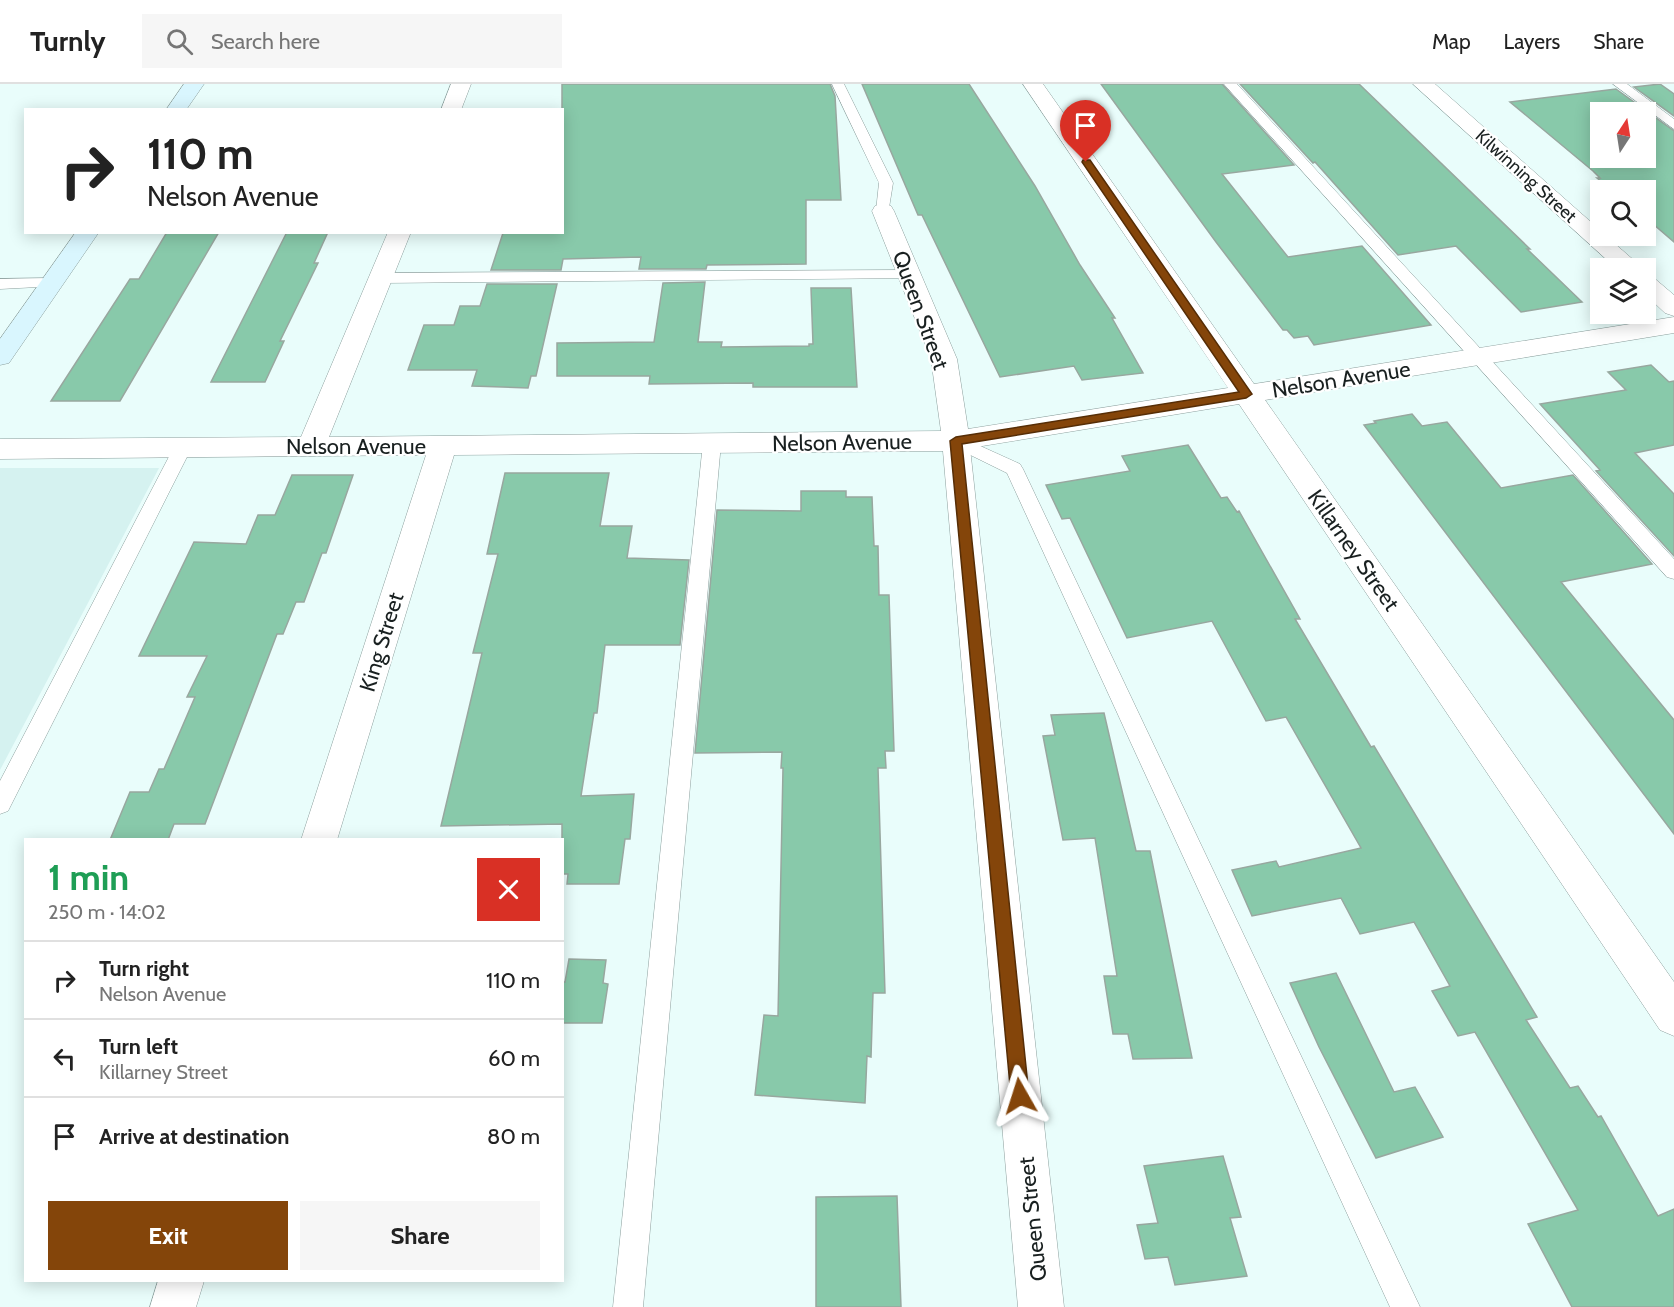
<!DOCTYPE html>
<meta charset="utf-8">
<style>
body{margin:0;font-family:Cabin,sans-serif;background:#f6f6f6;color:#222;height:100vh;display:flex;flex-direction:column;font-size:22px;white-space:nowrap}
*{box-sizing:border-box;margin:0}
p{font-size:20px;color:#767676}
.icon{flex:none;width:33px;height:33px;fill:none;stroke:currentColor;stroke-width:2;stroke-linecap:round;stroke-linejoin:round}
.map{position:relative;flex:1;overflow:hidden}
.sheet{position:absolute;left:24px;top:754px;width:540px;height:444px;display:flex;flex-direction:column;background:#fff;border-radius:0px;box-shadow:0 3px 15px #0003}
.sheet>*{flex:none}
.top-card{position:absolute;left:24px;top:24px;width:540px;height:126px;border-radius:0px;box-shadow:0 3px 15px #0003;background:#fff;color:#222;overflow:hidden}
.needle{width:39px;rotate:12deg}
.fabs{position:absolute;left:1590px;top:18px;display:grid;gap:12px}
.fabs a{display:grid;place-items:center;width:66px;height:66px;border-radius:0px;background:#fff;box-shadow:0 3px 15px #0003;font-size:30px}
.pin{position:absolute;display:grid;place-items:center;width:51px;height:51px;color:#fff;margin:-62px -26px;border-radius:50% 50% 50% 0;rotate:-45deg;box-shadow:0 0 6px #0007}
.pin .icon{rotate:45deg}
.me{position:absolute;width:66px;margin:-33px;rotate:354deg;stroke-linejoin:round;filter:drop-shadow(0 0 4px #0008)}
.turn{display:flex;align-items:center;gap:21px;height:126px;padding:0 24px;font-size:27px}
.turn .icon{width:78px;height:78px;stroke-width:2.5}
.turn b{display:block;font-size:42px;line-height:51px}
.round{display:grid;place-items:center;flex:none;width:63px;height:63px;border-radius:0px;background:#f6f6f6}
.overview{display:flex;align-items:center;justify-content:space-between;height:102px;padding:0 24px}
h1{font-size:36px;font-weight:700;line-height:45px;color:#1e9e55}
.button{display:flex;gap:12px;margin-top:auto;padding:12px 24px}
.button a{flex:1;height:69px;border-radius:0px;background:#84450a;color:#fff;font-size:24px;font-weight:700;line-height:69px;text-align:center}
.button a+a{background:#f6f6f6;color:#222}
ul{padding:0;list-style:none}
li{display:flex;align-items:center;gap:18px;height:78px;padding:0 24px;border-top:2px solid #e0e0e0}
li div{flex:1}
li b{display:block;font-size:22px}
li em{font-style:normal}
header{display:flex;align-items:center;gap:36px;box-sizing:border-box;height:84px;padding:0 30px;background:#fff;border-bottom:2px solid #e0e0e0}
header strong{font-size:28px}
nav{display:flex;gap:33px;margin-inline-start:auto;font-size:21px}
.search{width:420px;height:54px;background:#f6f6f6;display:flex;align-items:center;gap:15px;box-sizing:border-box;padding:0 21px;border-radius:0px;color:#767676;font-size:22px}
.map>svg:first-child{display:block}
.built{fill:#d5f2f0}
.building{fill:#88c9aa;stroke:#98a79f;stroke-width:1.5;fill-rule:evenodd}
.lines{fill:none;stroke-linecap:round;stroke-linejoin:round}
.lane-casing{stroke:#8c9f9d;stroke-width:1}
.street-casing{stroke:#8c9f9d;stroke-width:1}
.secondary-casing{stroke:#8c9f9d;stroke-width:1}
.lane{fill:#fff;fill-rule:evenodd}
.street{fill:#fff;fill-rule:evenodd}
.secondary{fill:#d9f6fe;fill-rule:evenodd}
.route{fill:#84450a;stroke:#562d06;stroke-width:1.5}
.labels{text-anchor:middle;stroke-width:4.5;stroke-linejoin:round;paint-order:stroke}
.far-street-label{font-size:18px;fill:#192020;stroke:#fff}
.street-label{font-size:22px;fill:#192020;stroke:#fff}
</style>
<header>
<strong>Turnly</strong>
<div class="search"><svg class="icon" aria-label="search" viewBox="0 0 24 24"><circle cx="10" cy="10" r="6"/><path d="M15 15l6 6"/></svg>Search here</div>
<nav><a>Map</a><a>Layers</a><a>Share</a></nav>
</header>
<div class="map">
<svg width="1674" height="1223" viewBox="0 0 1674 1223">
<rect width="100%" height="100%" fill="#e9fdfb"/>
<path class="built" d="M0,384h159l-159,302z"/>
<path class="building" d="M562,0h268l5,12 6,104h-35v64l-99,1 -1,4h-67l2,-12 -78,2 -2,11h-70l12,-37 59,-1z
M862,0h107l66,102 45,79 35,53h-3l31,55 -61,7 -8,-14 -74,11 -78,-162h-4z
M1101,0h121l72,81 -72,9 66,83 74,-11 69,79 -117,20 -6,-9 -14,2 -7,-8h-4l-67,-88z
M1240,0h119l171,165h-3l55,53 -61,10 -65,-66 -58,9 -83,-93 -2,1z
M1660,0l14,10v22l-40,-29z
M1616,5l58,42v111l-28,-24v-28h-34l-15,-12h3l-7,-7 -83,-69zM1600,28h46v46h-46z
M167,148h52l-99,169h-69l79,-122h9z
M287,148h41l-14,31h4l-38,78h4l-19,41h-54z
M705,198l-7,60h24l-1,5 88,-1v-2h4l-2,-56h40l6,99h-104v-4l-104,1 1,-8h-93v-33l97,-1 9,-59z
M487,200h70l-21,92h-5l-3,12 -56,-2 5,-16h-69l16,-45h30l6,-19h20z
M1651,281l18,17 5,-1v64l-39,8 39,41v62l-78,-85 4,-1 -60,-66 86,-14 -18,-18z
M1412,330l10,12 25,-4 54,66 72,-13 79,89 -91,18 113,138v114l-310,-409 12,-2 -2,-2z
M1188,361l33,53 6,-1 10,15 2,-1 61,108h-5l76,128 3,-1 163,271 -11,3 44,68 8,-2 20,31 3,-1 57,100 16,-7v98h-102l-44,-83 50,-14 -103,-178 -17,4 -26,-45 18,-5 -36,-64 -54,12 -19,-36 -89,18 -20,-46 44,-9 3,6 82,-19 -75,-131 -20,4 -54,-100 -85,17 -57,-120 -8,1 -16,-34 84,-14 -8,-15z
M505,389h104l-9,53h32l-5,32 62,2 -9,85h-75l-8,68h-3l-13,83 53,-2 -4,45h-5l-6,45h-52l1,-10h-6v-50l-121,2 41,-173h-9l25,-99h-11z
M292,391h61l-27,78h-4l-18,49h-8l-13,32h-6l-72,190h-31l-6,16h-58l20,-48h19l10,-23h5l31,-72h-8l20,-41h-68l55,-114 52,2 12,-29h17z
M801,407h45v6h26l2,49h4l1,49h10l5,156h-9l1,17h-8l7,225h-12l-2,64 -4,-1 -2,47 -110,-8 9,-80 14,1 5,-248h-2l1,-16 -87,1 22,-243 84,1z
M1104,629l32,138h14l42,207 -59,1 -5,-25h-15l-9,-58h13l-22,-138 -32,2 -20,-104 12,-1 -4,-20z
M569,875l37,1 -3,23 5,1 -6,39h-40v-41h3z
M1336,889l58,119 21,-5 28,50 -67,21 -57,-111 -29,-64z
M1223,1072l18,61 -11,1 17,58 -72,9 -7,-28 -23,2 -8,-34 21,-2 -14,-57z
M897,1112l4,111h-85v-110z"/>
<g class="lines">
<g class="lane-casing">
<path id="lane" d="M832,0h12l49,99 -5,31 -5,1 -7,-4 3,-28z
M1224,0h13l437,475v20l-7,-2z
M1613,0h14l47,35v10z
M909,186l5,2 3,3 -3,3 -533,5 -8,-5 8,-5z
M52,194l8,5 -3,3 -57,3v-10z
M956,351l64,29 3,5 397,838h-30l-383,-834 -57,-28 -3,-4 3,-4z
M712,353l6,2 3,4 -78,864h-30l90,-864 3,-4z
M183,357l6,2 3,4 -184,364 -8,3v-33l174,-334 3,-4z"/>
</g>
<g class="street-casing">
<path id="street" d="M451,0h20l-10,26h-20z
M1023,0h20l211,300 420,-67v16l-409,67 409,582v54l-14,-6 -421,-626 -269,44 94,859h-46l-75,-856 -489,4 -117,385h-36l125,-385 -426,4v-20l301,-2 87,-205h23l-82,205 612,-6 -10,-72 -59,-148 3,-5 8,-2 8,2 3,5 63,148 11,70 260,-41z
M1413,0h22l165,146v6h6l31,27 3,5h-24z
M1646,192l8,2 20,17v21l-9,-3 -19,-18z
M158,1197h46l-8,26h-46z"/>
</g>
<g class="secondary-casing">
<path id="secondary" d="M184,0h20l-18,26h-20z
M76,148h23l-90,131 -9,2v-26z"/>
</g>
<use href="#lane" class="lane"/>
<use href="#street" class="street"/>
<use href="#secondary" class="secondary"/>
</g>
<path class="route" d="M1083,76h7l162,234 -6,4 -284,46 67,652 -3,6 -6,3 -6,-3 -3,-6 -61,-655 6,-4 283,-45 -157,-230z"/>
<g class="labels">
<g class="far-street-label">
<text transform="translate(1526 92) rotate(42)" y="6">Kilwinning Street</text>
</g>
<g class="street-label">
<text transform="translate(921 226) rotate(70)" y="8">Queen Street</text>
<text transform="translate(1341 295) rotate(-9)" y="8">Nelson Avenue</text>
<text transform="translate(842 358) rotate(-1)" y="8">Nelson Avenue</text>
<text x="356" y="370">Nelson Avenue</text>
<text transform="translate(1354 466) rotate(55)" y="8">Killarney Street</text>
<text transform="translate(381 558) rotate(-73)" y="8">King Street</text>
<text transform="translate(1032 1135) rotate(-96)" y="8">Queen Street</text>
</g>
</g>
</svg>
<div class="fabs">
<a><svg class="needle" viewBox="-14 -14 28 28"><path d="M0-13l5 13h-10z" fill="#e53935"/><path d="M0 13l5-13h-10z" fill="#767676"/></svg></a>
<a><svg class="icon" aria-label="search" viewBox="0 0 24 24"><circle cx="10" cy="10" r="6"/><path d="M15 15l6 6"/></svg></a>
<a><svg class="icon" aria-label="layers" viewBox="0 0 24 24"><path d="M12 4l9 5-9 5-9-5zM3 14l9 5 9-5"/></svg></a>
</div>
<div class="pin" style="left:1086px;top:78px;background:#d93025"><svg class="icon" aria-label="arrive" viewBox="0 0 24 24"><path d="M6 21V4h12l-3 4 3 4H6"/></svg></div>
<svg class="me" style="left:1020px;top:1012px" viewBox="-20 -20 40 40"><path d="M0-17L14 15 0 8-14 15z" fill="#84450a" stroke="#fff" stroke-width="4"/></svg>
<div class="top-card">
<div class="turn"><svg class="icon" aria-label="right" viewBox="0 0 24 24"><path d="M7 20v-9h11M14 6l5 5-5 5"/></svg><div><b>110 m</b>Nelson Avenue</div></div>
</div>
<section class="sheet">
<div class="overview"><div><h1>1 min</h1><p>250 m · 14:02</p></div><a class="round" style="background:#d93025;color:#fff"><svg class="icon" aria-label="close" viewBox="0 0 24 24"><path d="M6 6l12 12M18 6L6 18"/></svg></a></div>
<ul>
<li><svg class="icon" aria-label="right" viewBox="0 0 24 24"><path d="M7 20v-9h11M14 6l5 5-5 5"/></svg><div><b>Turn right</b><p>Nelson Avenue</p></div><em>110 m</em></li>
<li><svg class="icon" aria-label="left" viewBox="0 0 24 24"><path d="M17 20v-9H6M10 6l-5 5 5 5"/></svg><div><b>Turn left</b><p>Killarney Street</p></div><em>60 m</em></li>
<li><svg class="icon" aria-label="arrive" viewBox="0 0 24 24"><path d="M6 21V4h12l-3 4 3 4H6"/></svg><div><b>Arrive at destination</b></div><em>80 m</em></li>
</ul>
<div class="button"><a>Exit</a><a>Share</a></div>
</section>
</div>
